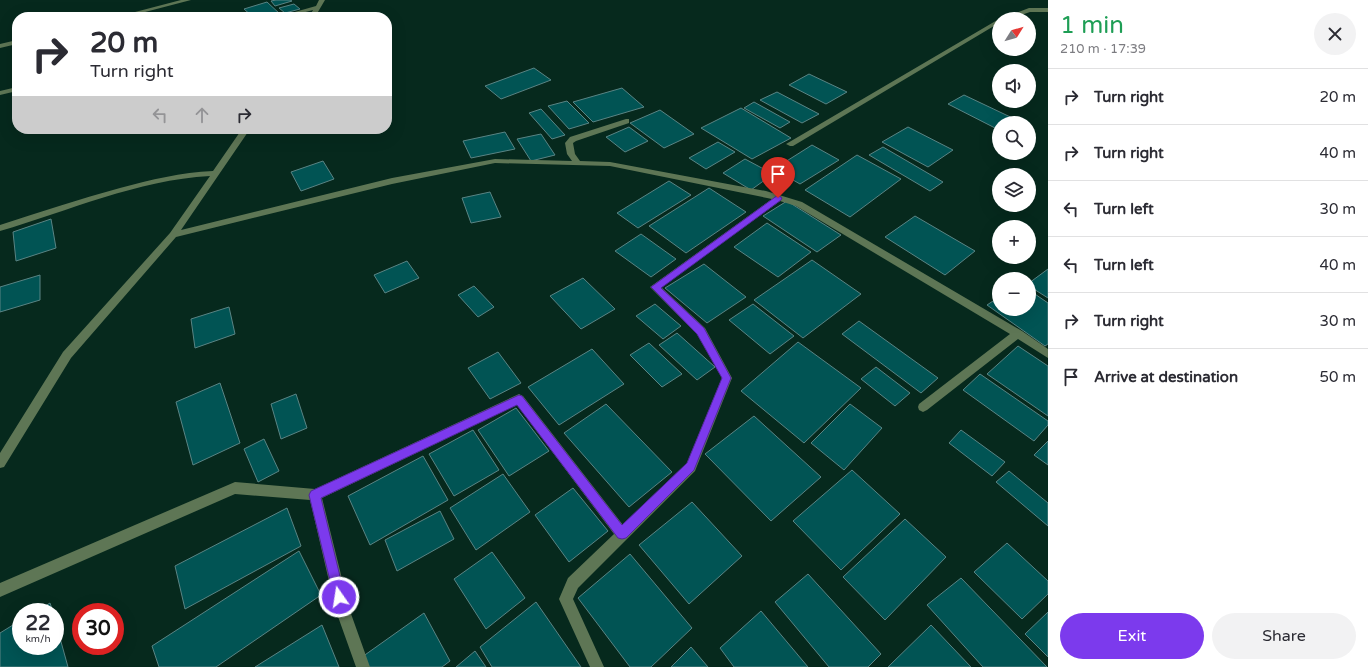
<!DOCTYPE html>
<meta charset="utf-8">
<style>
body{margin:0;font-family:"Varela Round",sans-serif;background:#f2f2f3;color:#2b2b33;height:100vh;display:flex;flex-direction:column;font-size:15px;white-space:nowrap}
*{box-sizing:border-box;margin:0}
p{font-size:13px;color:#7c7c81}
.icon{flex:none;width:22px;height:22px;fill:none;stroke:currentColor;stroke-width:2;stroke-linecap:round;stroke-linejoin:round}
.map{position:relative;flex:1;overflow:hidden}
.sheet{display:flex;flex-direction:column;background:#fff;width:320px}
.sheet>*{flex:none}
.guide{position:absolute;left:12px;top:12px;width:380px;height:122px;border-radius:16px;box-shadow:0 4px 16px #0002;background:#fff;color:#2b2b33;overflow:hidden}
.needle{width:26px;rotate:53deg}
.buttons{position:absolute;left:992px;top:12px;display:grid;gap:8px}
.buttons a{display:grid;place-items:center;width:44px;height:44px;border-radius:50%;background:#fff;box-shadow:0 4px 16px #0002;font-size:20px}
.speed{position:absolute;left:12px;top:603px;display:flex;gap:8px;font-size:20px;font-weight:700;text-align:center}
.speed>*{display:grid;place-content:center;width:52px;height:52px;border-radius:50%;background:#fff;box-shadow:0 4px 16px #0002;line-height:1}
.speed small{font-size:10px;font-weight:400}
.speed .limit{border:6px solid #d22;background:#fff;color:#111}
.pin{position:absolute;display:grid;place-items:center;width:34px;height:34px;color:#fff;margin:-41px -17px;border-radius:50% 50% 50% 0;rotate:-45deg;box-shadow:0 0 4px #0007}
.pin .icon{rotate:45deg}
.me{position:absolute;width:44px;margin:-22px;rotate:347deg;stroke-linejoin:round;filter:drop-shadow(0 0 3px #0008)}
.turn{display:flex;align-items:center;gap:14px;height:84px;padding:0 12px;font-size:18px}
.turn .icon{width:52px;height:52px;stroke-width:2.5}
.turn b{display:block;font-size:28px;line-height:34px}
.lanes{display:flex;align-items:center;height:38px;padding:0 12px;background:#0003;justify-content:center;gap:20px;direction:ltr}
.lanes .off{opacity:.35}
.round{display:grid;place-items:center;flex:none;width:42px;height:42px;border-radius:21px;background:#f2f2f3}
.headline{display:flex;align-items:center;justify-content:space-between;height:68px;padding:0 12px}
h1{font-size:24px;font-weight:600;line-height:30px;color:#1e9e55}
.primary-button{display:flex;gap:8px;margin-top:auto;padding:8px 12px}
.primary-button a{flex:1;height:46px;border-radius:24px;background:#7c3aed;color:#fff;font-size:16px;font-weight:600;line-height:46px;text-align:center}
.primary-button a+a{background:#f2f2f3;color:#2b2b33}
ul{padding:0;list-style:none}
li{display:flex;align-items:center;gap:12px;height:56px;padding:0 12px;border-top:1px solid #e1e1e2}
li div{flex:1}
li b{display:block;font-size:15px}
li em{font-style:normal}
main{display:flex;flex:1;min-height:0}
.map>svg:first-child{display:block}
.building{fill:#015454;stroke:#5a8484}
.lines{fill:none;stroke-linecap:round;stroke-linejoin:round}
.minor{fill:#5e7655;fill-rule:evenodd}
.route{fill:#7c3aed;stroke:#51269a}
</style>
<main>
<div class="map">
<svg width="1048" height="667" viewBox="0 0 1048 667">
<rect width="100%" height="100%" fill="#06291d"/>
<path class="building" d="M276,0h14l2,1 -17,5 -4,-5z
M267,2l13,12 -11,3h-16l-9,-8z
M294,4l6,5 -15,4 -6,-5z
M534,68l17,12 -50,19 -16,-13z
M809,74l38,18 -21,12 -37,-19z
M622,88l22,19 -51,15 -20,-20z
M777,92l42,22 -17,9 -42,-23z
M964,95l59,28h-24v7l-51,-26z
M567,101l22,22 -20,6 -21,-23z
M754,102l36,20 -10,6 -36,-20z
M741,108l50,30 -39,21 -51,-31z
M541,109l24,26 -13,4 -23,-26z
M660,110l34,24 -30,14 -34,-25z
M629,127l19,14 -23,11 -19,-15z
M908,127l45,23 -25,17 -46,-25z
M505,132l10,17 -44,9 -8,-17z
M541,134l14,21 -24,6 -14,-22z
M718,142l17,10 -29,17 -17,-11z
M812,145l27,15 -39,24 -26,-15z
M883,147l60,35 -13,9 -61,-36z
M857,155l44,24 -51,38 -45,-27z
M745,159l28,15 -22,16 -28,-17z
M323,161l11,18 -33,12 -10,-19z
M669,181l22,14 -53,33 -21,-15z
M709,188l37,24 -60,41 -37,-27z
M490,192l11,25 -30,6 -9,-25z
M787,201l54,34 -24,17 -54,-36z
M915,216l60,35 -30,24 -60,-38z
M51,219l5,29 -40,13 -3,-29z
M767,223l44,29 -33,25 -44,-30z
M641,234l35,25 -25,18 -36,-26z
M812,260l49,34 -58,44 -49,-38z
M407,261l12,17 -34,15 -11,-18z
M704,264l42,33 -39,26 -42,-35z
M1048,269v29l-19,-12v-3z
M40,275v25l-40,12v-25z
M583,278l32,31 -34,20 -31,-33z
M474,286l20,21 -16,10 -20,-22z
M1029,290l19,13v41l-3,2 -58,-41 12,-8v12h30z
M655,304l26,22 -18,13 -27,-23z
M753,304l41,32 -24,18 -41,-34z
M229,307l6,27 -40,14 -4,-29z
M859,321l79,57 -17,15 -79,-59z
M677,333l38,34 -18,13 -38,-35z
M798,342l63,46 -57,55 -63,-52z
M649,343l33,31 -20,13 -32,-32z
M1018,346l30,20v50l-61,-42z
M592,349l32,35 -65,41 -31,-38z
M498,352l23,31 -31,16 -22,-31z
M876,367l34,26 -15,13 -34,-27z
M980,374l68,47v4l-14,16 -71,-51z
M220,383l20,60 -47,22 -17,-63z
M296,394l11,34 -26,11 -10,-35z
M606,404l66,68 -43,35 -65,-74z
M850,404l32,24 -38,42 -33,-27z
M516,408l33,43 -40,25 -31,-46z
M754,416l67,61 -50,44 -66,-67z
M473,430l26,40 -45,26 -25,-42z
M961,430l44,32 -13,14 -43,-33z
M264,439l15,32 -21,11 -14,-33z
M1048,441v24l-14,-10z
M423,456l25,44 -78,45 -22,-49z
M852,470l48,44 -59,56 -48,-49z
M1009,471l39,32v23l-52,-44z
M503,474l27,38 -54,38 -26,-42z
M573,488l35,43 -39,31 -34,-47z
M692,502l50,54 -53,48 -50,-59z
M287,508l14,38 -116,63 -10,-43z
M440,511l14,28 -57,32 -12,-31z
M905,519l41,38 -61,63 -42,-43z
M1007,543l41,38v13l-26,25 -48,-47z
M299,551l22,44 -105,72h-57l-7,-21z
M492,552l33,46 -39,31 -32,-50z
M630,554l62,74 -41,39h-21l-52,-69z
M808,574l73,80 -13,13h-39l-54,-65z
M961,578l86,89h-64l-56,-62z
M536,602l45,65h-89l-12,-20z
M50,603l3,9h-18z
M761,611l47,56h-74l-14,-19z
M1048,612v45l-23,-23z
M424,613l26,48 -8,6h-76l-4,-10z
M21,620v26h34v-26l13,47h-68v-34z
M322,625l17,42h-84z
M931,625l40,42h-83z
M691,647l17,20h-37z
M475,651l11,16h-30z"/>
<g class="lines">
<path class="minor" d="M181,0h10l-65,17h-10z
M319,0h6l-10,17h-6l4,-7 -26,7h-10l39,-11z
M1029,8h19v4h-18l-21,7h-9z
M999,19v4l-206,123h-3l-4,-2z
M17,40v4l-17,4v-4z
M17,87v4l-17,4v-4z
M626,119h3v4l-53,18 -3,2 2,11 5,7 30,1 156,29 36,11 220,129 26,18v9l-30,-19 -91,71 -4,2 -4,-2 -1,-3 1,-3 91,-70 -214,-128 -16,-5 -119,86 44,41 27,50 -37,93 -117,117 -5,11 31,68h-14l-31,-68 9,-21 46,-44 -97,-129 -195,93 28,113 20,56h-14l-20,-56 -26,-111 -75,-6 -235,103v-14l235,-101 80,7 204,-95 4,2 100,129 64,-62 35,-85 -25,-44 -47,-47 122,-88 -162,-33 -115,-3 -103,21 -216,53 -105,121 -67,109 -4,1v-15l63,-101 107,-119 40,-57c-73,4 -141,35 -210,55v-6c40,-13 80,-26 120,-37 31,-8 61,-16 93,-17l29,-42h8l-69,101 211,-52 103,-19 77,2 -5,-7 -2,-11 5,-6z"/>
</g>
<path class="route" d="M778,195l4,3 -1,2 -120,88 43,40 27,50 -37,92 -68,68 -4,1 -4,-1 -101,-133 -196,93 24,99 -2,4 -4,2 -4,-2 -26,-106 2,-4 208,-96 3,1 100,129 65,-62 35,-85 -25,-44 -46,-47z"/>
</svg>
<div class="buttons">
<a><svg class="needle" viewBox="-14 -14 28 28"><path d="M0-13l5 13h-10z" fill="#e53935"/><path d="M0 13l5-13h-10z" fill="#7c7c81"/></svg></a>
<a><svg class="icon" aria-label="sound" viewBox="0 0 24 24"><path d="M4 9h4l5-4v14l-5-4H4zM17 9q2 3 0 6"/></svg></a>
<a><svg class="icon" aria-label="search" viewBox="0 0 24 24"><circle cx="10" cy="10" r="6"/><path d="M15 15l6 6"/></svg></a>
<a><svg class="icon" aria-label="layers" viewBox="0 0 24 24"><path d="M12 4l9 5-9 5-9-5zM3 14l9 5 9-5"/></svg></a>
<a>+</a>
<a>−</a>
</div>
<div class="speed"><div>22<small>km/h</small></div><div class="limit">30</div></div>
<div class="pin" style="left:778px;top:198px;background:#d93025"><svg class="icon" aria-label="arrive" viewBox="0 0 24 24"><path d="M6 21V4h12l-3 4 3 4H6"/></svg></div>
<svg class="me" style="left:339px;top:597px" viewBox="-20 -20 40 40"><circle r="17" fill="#7c3aed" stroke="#fff" stroke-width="3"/><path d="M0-11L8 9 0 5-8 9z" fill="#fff"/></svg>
<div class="guide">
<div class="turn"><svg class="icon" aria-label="right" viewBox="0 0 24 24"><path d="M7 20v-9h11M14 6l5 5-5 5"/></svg><div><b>20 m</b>Turn right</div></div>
<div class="lanes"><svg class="icon off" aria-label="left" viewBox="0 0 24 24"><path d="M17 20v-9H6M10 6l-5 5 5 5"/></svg><svg class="icon off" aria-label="ahead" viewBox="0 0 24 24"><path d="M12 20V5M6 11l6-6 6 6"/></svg><svg class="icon" aria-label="right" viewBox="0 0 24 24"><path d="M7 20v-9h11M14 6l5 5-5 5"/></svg></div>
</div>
</div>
<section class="sheet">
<div class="headline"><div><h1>1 min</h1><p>210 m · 17:39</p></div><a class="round"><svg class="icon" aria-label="close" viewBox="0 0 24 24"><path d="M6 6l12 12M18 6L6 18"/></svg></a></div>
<ul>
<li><svg class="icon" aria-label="right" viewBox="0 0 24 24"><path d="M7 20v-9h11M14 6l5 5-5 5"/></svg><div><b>Turn right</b></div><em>20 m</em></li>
<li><svg class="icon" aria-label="right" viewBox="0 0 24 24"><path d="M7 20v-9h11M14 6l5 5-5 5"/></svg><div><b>Turn right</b></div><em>40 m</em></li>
<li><svg class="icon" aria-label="left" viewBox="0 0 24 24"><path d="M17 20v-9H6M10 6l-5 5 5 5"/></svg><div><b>Turn left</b></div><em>30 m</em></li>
<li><svg class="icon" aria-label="left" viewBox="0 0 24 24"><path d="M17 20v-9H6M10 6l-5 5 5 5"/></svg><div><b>Turn left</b></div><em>40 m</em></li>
<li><svg class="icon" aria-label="right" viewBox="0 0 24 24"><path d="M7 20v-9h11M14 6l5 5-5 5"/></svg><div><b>Turn right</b></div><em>30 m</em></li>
<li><svg class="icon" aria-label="arrive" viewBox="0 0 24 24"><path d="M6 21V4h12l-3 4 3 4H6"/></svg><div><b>Arrive at destination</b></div><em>50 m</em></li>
</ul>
<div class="primary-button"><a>Exit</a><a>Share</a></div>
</section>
</main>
